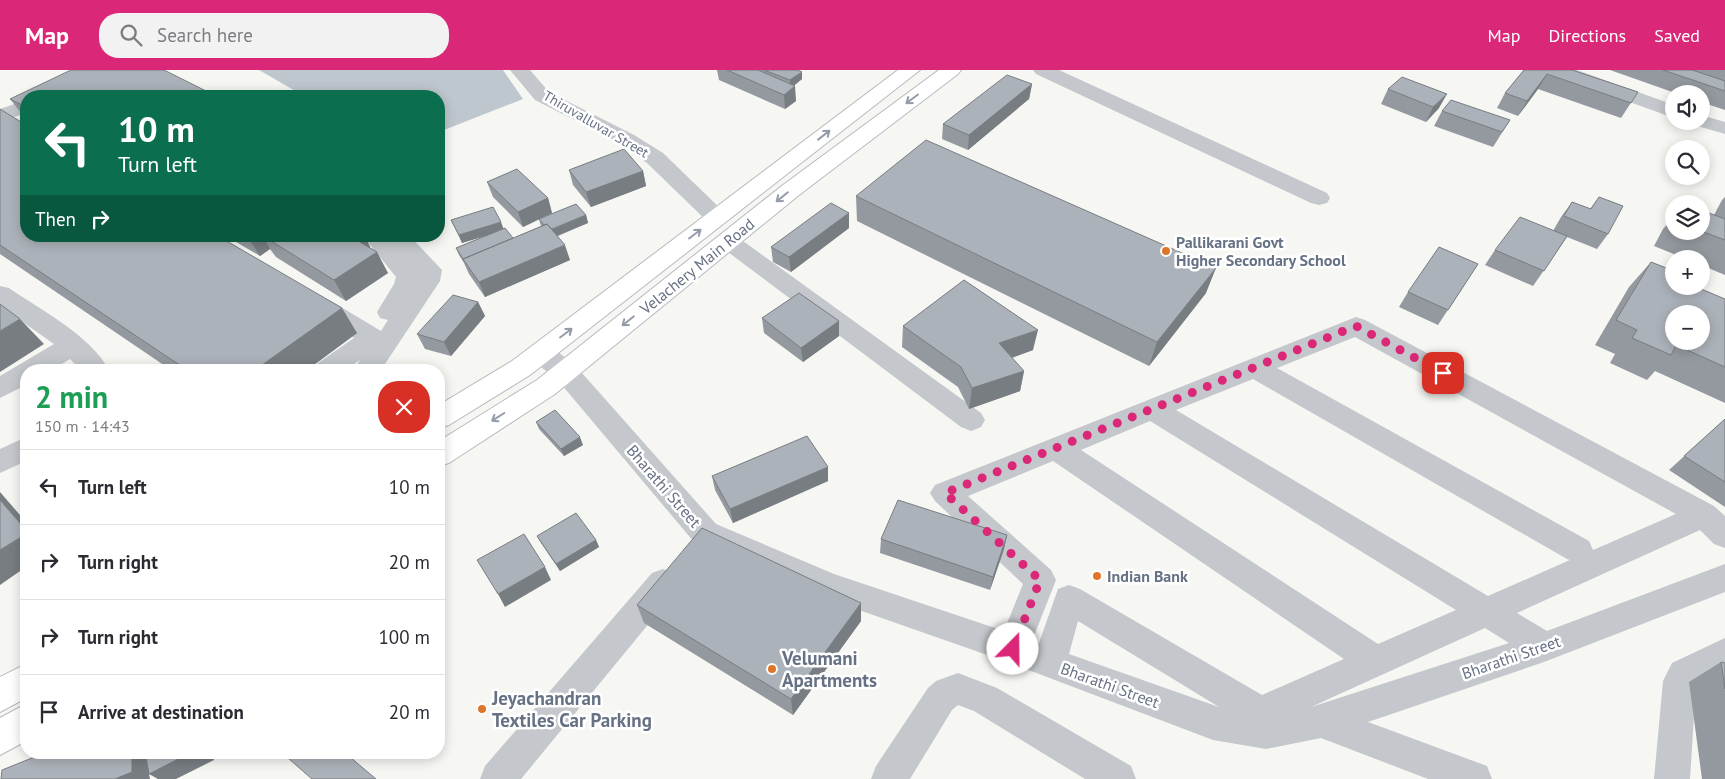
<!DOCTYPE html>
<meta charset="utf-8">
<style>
body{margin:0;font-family:"PT Sans",sans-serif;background:#f2f2f3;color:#2b2b33;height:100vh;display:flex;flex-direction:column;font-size:19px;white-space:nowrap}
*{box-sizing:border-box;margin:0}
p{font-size:16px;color:#7c7c81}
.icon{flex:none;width:28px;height:28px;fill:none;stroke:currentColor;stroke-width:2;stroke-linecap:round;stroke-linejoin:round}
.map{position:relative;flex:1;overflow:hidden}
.drawer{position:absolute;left:20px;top:294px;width:425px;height:395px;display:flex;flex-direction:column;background:#fff;border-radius:20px;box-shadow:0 2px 12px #0003}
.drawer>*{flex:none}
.hud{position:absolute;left:20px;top:20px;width:425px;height:152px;border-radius:20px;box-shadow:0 2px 12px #0003;background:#0b6e4f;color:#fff;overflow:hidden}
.fabs{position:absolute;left:1665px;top:15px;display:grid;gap:10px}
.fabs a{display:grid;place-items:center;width:45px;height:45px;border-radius:50%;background:#fff;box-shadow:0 2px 12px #0003;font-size:25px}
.pin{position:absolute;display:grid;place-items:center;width:42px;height:42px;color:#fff;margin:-21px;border-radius:10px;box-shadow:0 2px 8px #0006}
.me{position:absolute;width:55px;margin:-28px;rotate:22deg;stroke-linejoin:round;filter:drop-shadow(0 0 4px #0008)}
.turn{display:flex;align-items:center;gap:18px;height:105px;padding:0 15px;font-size:22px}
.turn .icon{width:65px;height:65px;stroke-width:2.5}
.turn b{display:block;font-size:35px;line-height:42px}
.then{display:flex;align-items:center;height:48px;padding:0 15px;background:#0003;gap:10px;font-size:19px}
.round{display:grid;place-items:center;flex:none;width:52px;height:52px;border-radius:20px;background:#f2f2f3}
.overview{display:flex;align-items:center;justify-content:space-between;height:85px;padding:0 15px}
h1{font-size:30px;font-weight:600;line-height:38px;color:#1e9e55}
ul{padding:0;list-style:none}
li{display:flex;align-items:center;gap:15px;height:75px;padding:0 15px;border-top:1px solid #e1e1e2}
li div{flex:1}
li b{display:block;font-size:19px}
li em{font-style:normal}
header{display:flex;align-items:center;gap:30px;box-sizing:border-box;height:70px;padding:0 25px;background:#db2777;color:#fff}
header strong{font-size:24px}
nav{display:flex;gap:28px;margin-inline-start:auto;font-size:18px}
.search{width:350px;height:45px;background:#f2f2f3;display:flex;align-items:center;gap:12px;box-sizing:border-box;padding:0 18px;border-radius:20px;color:#7c7c81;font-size:19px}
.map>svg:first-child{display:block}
.water{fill:#bfc7ce}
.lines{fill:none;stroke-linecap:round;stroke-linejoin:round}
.major-casing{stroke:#b7babf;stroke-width:2}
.minor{fill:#c4c7cb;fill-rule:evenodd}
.major{fill:#fff;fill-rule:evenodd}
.wall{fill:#94999f}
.shaded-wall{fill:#787d82}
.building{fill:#acb2b9;stroke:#787d82;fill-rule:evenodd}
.oneway{stroke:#949ca9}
.route{stroke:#db2777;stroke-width:9;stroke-dasharray:0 16.2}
.poi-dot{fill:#df752a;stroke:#fff;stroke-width:2}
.labels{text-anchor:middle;stroke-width:5;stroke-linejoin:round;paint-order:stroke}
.far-street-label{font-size:14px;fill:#667184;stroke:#fff}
.poi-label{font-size:16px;font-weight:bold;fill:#667184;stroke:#fff;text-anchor:start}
.street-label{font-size:16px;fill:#667184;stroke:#fff}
.near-poi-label{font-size:19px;font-weight:bold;fill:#667184;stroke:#fff;text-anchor:start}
</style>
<header>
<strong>Map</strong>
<div class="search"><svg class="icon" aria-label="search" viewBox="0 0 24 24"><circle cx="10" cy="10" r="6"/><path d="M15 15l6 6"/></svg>Search here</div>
<nav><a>Map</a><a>Directions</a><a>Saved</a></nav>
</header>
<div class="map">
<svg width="1725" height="709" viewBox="0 0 1725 709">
<rect width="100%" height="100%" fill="#f6f6f3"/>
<path class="water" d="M259,0h244l20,29 -84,33v-36h-135z"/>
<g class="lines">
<g class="major-casing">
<path id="major" d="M898,0h22l-390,305 -81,50 -10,3v-23l73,-44z
M939,0h22l-3,4 -159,121 -244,199 -106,69 -10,3v-25l98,-61 246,-195z
M26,594v34l-26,14v-35z
M26,634v37l-26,14v-37z"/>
</g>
<path class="minor" d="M510,0h20l19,22 85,43 29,18 62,60 3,5 -3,5 -8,2 -8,-2 -62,-60 -27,-20 -85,-43z
M1033,0h26l268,123 3,5 -3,5 -8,2 -8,-2 -275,-129z
M1549,0h28l97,35v13l-122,-44z
M26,30v13l-26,9v-13z
M1701,45l24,7v12l-31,-9 -3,-4h10z
M728,163l8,3 245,177 4,7 -4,7 -10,4 -10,-4 -241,-181 -4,-5 4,-5z
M363,166h47l32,34 -2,11 -59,89h-27l6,-10 -14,10h-32l4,-7 36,-25 -41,-25 -3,-6 3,-6 9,-3 9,3 50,30 7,-11 -8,-2 -3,-6 17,-28 2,-7z
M0,216l9,2c32,22 81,47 100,82h-28l-11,-11 -18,11h-26v15l-26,13v-22l54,-32 -54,-38z
M1356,247l9,3 349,186 11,10v32l-11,-4 -14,-14 -183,83 30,18 178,-67v28l-181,70 -176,60 119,44 5,13h-64l-107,-41 -55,11 -53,-9 -200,-76 -197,-69 -122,-53 -138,-164 -25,-18 -4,-7 4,-7c17,-5 29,8 43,18l142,160 118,50 170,57 19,-47 -88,-83 -5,-8 5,-8zM1355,267l321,177 -83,36 -4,-9 -312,-173zM1253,309l314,180 3,1 -82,36 -312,-186zM1150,351l306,189 -78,34 -297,-194zM1053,391l291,198 -82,36 -182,-106 -11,-4 -11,4 -19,54 -7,-2 24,-61 -5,-10 -83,-74zM1078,551l141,86 -150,-53zM1485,558l24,15 -198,64z
M26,367v24l-26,12v-24z
M663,499l11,4 5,10 -5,10 -153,186h-41l5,-13 167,-193z
M1725,568v32l-29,15 -6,94h-36l9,-98 9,-18z
M958,603l39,15 134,78 5,13h-51l-111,-68 -16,-6 -6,5 -42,69h-39l5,-13 52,-78 8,-7z"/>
<use href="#major" class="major"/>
</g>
<path class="wall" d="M717,0h80l5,9 -8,7 2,15 -11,8 -66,-29z
M1524,0l114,22 -17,26 -83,-29 -20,27 -21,-8 8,-15z
M1610,0h115v40l-24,-8v-8h-23z
M1032,14l-3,15 -61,51 -26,-11 1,-15z
M1388,19l51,19 -13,14 -45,-18z
M26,26v23l-16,-20z
M0,39l357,224 -50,37h-136l-171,-116z
M1442,41l68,9 -17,27 -59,-21z
M569,100l74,1 3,15 -55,21 -18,-22z
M487,112l61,16 4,15 -29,14 -30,-30z
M856,126l350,97 -57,73 -292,-145z
M1599,127l9,37 -11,15 -30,-12 -34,49 -48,-21 10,-15 58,-19 8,-14 11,-15 18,7z
M1725,127v78l-24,-10v-6h-15l-32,-13 9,-17 11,-12v14h27l13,-16 8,-15z
M849,143v15l-58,44 -18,-10 -2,-15z
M586,145l2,8 -30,13 12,24 -85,37 -16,-23 -5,-11 -5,-8 -3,-7 29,-12 -23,7 -11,-23 52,8 10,10 28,-12 -2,-7z
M226,166h139l5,11 -1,1 19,25 -42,28 -70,-44 -6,-8 -10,7z
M1651,192l23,24 51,13v104l-70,-32 -8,9 -37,-17 5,-9 -20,-9 34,-58z
M1478,194l-40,61 -39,-18 9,-15z
M478,232l7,14 -34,40 -26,-7 -8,-15z
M762,248l77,3v15l-36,26 -39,-29z
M903,256l130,24 -21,8 12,13 -4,20 -51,18 -11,-22 -56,-40z
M1725,349v88l-56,-37z
M536,352l47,23 -19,11 -25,-27z
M828,397v14l-95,42 -18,-33 -3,-14z
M1007,465l-3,14 -14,41 -110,-37 1,-14z
M537,466l59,4 3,7 -39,24 -19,-28z
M637,535l224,16 -68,94 -149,-92z
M1721,592l4,1v116h-23l-13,-97z"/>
<path class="shaded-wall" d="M802,2v7l-12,9v-8z
M1547,4l-9,15 -20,27 9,-15z
M1032,14l-3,15 -61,51 1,-15z
M795,16l1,15 -11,8 -1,-14z
M1447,24l-8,14 -13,14 7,-15z
M643,101l3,15 -55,21 -5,-15z
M548,128l4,15 -29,14 -5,-15z
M849,143v15l-58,44 -2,-15z
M586,145l2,8 -37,15 -2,-7z
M501,152l3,8 -42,13 -3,-8z
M247,166h43h-27l7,13 -10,7z
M347,166h18l5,11 -13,8z
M565,175l5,15 -85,37 -6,-15z
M377,182l11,21 -42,28 -12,-21z
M1216,198l-10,25 -57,73 8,-24z
M478,232l7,14 -34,40 -7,-14z
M342,238l15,25 -50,37h-52z
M20,249l24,25 -44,28v-41z
M839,251v15l-36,26 -2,-14z
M1038,260l-5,20 -37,13 3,-20z
M1024,301l-4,20 -51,18 3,-21z
M580,367l3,8 -19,11 -3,-7z
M828,397v14l-95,42 -3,-14z
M0,422l26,30v8l-26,-30z
M26,464v33l-26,18v-35z
M1007,465l-3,14 -14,41 3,-13z
M596,470l3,7 -39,24 -4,-7z
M545,497l6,13 -46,27 -7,-13z
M861,533v18l-68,94 -2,-16z
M132,682h80l2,8 -38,19h-18l-9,-5 1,5h-35z"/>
<path class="building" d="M71,0h93l52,26h-190v11l-16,-8z
M727,0h31l37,16 -11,9z
M764,0h33l5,2 -12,8z
M1524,0h48l66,22 -7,11 -84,-29 -20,27 -22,-8z
M1663,0h29l33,11v10z
M1007,5l25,9 -63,51 -26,-11z
M1402,7l45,17 -14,13 -45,-18z
M1451,30l59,20 -8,12 -60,-21z
M0,39l26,16v111h192l124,72 -87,62h-68l-187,-125z
M926,70l290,128 -59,74 -301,-146z
M624,79l19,22 -57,21 -17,-22z
M517,99l31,29 -30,14 -31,-30z
M1599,127l24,9 -15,28 -44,-18 8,-14 19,7z
M831,133l18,10 -60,44 -18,-10z
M576,134l10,11 -34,14 -5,-5 -3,1 -5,-6z
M493,137l8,15 -42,13 -8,-15z
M1701,140l24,9v21l-24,-9z
M1520,147l47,19 -23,35 -49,-21z
M547,154l18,21 -86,37 -16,-23z
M505,158l8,10 -50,21 -7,-11z
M263,166h87l27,16 -43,28z
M1439,177l39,17 -30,46 -40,-18z
M1651,192l23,9v15h20l31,13v68l-49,-22 -5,10 -39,-17 5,-8 -21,-10zM1674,244h27v27h-27z
M964,210l74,50 -39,13 25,28 -52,17 -11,-21 -58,-41z
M799,223l40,28 -38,27 -39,-30z
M453,225l25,7 -34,40 -27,-8z
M0,234l20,15 -20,12z
M555,340l25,27 -19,12 -25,-27z
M1725,349v63l-41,-26z
M807,366l21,31 -98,42 -18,-33z
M0,430l26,30v4l-26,16z
M898,430l109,35 -14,42 -112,-38z
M576,443l20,27 -40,24 -19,-28z
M702,458l159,75 -70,96 -154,-94z
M524,464l21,33 -47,27 -21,-34z
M1721,592l4,1v26z
M47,682h85v20l-17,7h-114l1,-9z
M145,682h47l-43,22z
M281,682h63l32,27h-64z"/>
<defs><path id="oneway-shaft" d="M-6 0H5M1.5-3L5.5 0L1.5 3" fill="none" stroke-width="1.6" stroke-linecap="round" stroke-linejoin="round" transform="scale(1.25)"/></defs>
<g class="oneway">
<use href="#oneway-shaft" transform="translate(912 29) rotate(143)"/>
<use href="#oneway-shaft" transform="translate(824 65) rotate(-38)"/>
<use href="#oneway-shaft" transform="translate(782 127) rotate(141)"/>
<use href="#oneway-shaft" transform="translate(695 164) rotate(-37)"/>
<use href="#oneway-shaft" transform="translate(628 251) rotate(141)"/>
<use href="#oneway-shaft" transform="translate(566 263) rotate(-37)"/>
<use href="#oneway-shaft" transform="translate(498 347) rotate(148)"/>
</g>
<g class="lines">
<path class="route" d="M1013,579l27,-69 -95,-87 411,-167 87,47"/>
</g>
<g class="poi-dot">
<circle cx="1166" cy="181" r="5"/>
<circle cx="1097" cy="506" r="5"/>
<circle cx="772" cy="599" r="5"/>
<circle cx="482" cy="639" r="5"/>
</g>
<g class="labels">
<g class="far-street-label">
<text transform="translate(596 54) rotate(30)" y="5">Thiruvalluvar Street</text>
</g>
<g class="poi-label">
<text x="1176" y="178">Pallikarani Govt<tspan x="1176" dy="18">Higher Secondary School</tspan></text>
<text x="1107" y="512">Indian Bank</text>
</g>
<g class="street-label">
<text transform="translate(697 196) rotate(-39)" y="6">Velachery Main Road</text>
<text transform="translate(664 416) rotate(49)" y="6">Bharathi Street</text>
<text transform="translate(1511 587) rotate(-19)" y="6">Bharathi Street</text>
<text transform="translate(1110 615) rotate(20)" y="6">Bharathi Street</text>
</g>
<g class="near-poi-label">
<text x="782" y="595">Velumani<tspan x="782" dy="22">Apartments</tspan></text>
<text x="492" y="635">Jeyachandran<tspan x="492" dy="22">Textiles Car Parking</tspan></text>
</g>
</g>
</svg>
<div class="fabs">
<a><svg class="icon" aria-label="sound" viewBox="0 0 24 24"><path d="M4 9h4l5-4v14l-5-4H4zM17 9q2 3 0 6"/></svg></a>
<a><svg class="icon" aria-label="search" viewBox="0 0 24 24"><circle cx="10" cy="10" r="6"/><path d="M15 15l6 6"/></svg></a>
<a><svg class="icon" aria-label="layers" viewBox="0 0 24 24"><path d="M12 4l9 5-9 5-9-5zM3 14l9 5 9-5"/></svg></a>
<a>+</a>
<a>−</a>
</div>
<div class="pin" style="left:1443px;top:303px;background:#d93025"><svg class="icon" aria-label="arrive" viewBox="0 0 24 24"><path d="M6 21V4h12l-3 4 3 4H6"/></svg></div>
<svg class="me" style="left:1013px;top:579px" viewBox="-20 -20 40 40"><circle r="19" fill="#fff"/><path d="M0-13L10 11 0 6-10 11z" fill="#db2777"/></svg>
<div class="hud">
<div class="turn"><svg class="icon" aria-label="left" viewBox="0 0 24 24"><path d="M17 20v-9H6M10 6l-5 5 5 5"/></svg><div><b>10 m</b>Turn left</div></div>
<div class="then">Then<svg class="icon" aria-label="right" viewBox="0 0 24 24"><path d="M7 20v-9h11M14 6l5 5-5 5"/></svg></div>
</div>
<section class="drawer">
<div class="overview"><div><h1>2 min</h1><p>150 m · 14:43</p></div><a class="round" style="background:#d93025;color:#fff"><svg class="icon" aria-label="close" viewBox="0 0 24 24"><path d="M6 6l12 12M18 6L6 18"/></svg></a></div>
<ul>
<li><svg class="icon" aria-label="left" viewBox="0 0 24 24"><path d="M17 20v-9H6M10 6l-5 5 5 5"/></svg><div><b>Turn left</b></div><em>10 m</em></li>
<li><svg class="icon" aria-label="right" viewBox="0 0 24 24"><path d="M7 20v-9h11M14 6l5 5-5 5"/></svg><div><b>Turn right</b></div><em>20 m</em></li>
<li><svg class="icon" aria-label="right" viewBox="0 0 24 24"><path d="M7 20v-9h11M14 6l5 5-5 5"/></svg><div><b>Turn right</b></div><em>100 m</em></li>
<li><svg class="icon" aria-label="arrive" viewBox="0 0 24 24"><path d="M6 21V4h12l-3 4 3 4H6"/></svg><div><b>Arrive at destination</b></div><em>20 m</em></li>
</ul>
</section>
</div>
